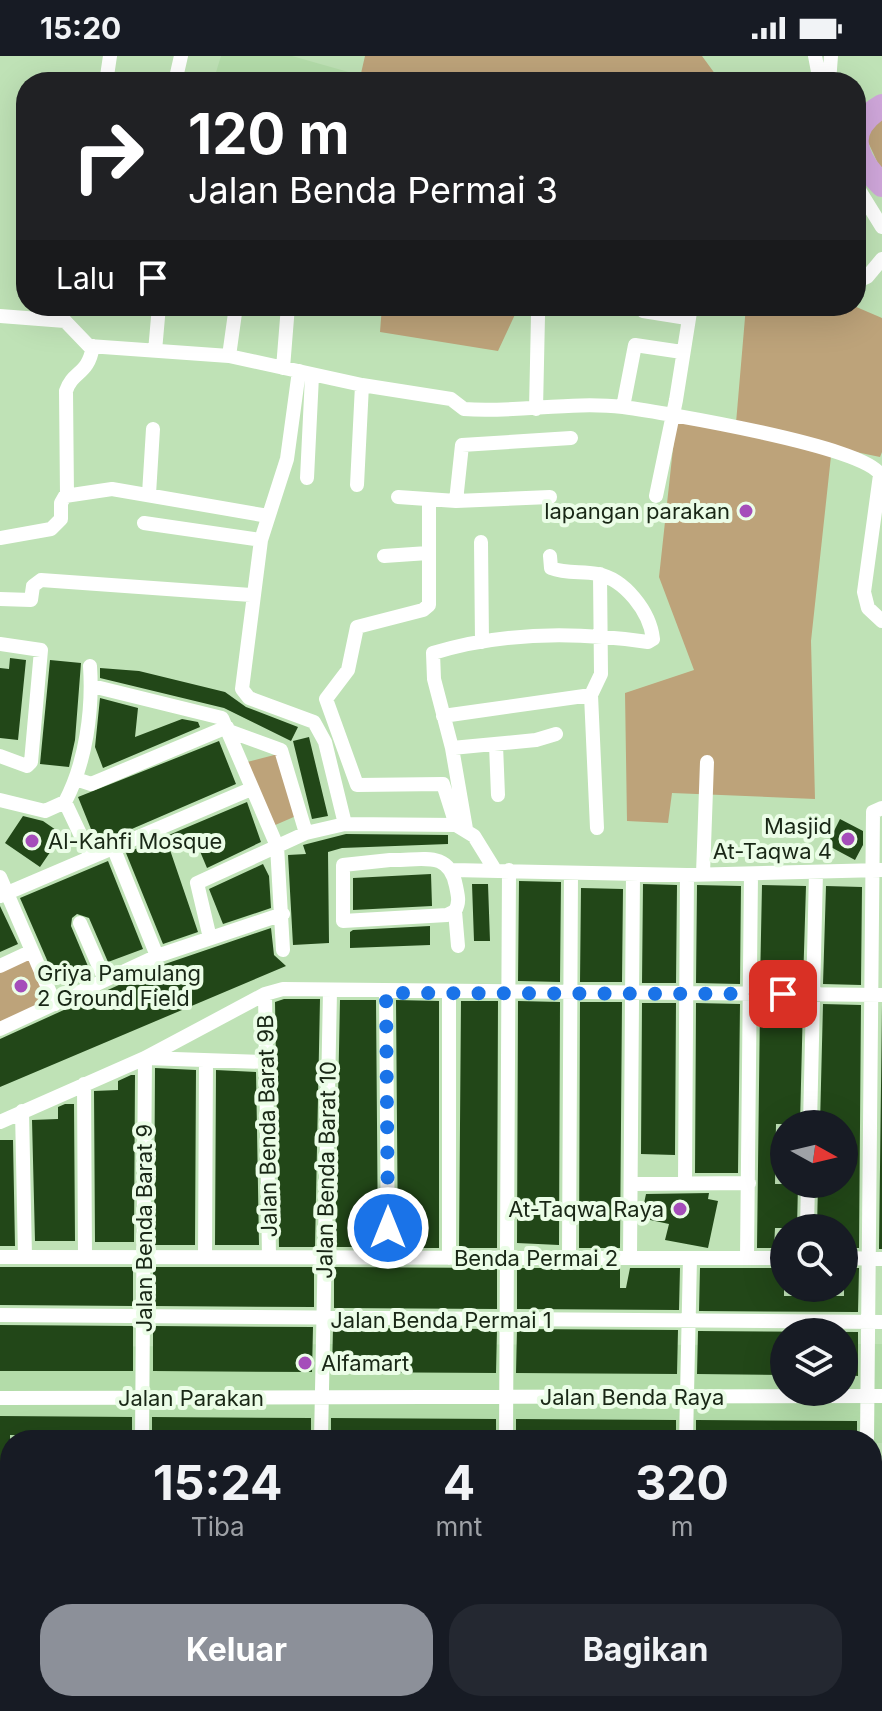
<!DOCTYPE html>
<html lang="id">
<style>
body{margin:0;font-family:Inter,sans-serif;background:#242831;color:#f1f3f6;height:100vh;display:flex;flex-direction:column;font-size:30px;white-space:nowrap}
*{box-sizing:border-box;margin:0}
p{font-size:26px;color:#9ea1a6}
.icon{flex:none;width:44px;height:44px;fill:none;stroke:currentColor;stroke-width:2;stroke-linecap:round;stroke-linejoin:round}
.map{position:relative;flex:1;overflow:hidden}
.panel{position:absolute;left:0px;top:1374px;width:882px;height:282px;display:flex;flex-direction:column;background:#171b24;border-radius:32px 32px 0 0;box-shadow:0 8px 32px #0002}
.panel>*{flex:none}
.banner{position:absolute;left:16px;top:16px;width:850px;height:244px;border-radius:32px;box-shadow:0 8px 32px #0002;background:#202124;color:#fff;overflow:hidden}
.needle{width:52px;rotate:98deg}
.buttons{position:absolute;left:770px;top:1054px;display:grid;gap:16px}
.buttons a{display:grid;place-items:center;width:88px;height:88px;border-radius:50%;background:#171b24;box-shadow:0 8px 32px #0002;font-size:40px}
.pin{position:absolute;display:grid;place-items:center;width:68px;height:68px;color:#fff;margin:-34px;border-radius:16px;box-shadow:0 4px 12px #0006}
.me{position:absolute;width:88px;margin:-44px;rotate:0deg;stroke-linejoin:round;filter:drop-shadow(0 0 6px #0008)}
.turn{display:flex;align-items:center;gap:28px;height:168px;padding:0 40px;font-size:36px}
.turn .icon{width:104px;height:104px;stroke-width:2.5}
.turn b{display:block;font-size:56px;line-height:68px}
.then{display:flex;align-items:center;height:76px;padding:0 40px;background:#0003;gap:16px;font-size:30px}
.eta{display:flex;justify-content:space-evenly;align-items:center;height:136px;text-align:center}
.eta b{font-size:48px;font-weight:700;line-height:56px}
.button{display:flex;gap:16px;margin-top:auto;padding:16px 40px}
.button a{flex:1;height:92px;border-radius:32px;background:#8c9099;color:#fff;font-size:32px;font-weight:700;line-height:92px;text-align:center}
.button a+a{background:#242831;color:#f1f3f6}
.status{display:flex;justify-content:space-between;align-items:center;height:56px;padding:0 40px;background:#171b24;direction:ltr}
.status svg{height:22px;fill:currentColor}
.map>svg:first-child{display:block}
.built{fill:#b3dca9}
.green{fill:#bda37a}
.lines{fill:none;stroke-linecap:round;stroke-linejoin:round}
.river{stroke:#d0a7db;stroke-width:24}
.building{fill:#224718}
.minor{stroke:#fff;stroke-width:14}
.route{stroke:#1a73e8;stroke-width:14;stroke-dasharray:0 25.2}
.poi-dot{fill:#a54dba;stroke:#ebfde7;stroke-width:3}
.labels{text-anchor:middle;stroke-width:8;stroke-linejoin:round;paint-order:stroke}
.poi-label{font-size:22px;fill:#192716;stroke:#ebfde7;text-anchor:end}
.street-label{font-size:22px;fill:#192716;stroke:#ebfde7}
</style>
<div class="status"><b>15:20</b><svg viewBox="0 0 49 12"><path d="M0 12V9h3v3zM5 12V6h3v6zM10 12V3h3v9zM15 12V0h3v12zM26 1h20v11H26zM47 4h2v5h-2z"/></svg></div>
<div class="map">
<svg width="882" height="1655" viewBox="0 0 882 1655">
<rect width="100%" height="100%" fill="#bfe2b6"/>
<path class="built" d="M221,0h71l60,17 -3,9h-136z
M331,1288l453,1v47h60v-48h38v99h-10v-3h-872v-92z
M509,1646h114v9h-114z"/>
<path class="green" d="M365,0h337l19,26h-362z
M882,49v67l-22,-47z
M382,250h137l-21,45 -118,-19z
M746,250h108l28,12v134l-2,5 -48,-10 -21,194 4,158 -143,-6 -4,30 -41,-2 -2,-128 69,-23 -35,-93 17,-156 60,2z
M278,698l18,62 -23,10 -26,-64z
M30,902l19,43 -49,21v-51z"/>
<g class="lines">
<path class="river" d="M882,50c-40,24 -27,52 0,79"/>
</g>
<path class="building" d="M10,602l16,2 -8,80 -18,-2v-70l9,1z
M50,604l31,3 -6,77 -6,27 -29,-3z
M100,612l39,3 86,21 21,15 52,20 -7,14 -67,-33 -124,-30z
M100,642l38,10 -3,29 47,-18 16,3 2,5 -97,41 -8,-21z
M309,681l19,79 -16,3 -19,-78z
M219,685l17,43 -139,60 -19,-47z
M247,746l14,40 -54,26 -13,-31 -25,10 29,85 -35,12 -37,-91z
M23,760l20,5 13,9 -3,5 6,4 -19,28 -35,-24z
M840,763l23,12v14l-8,15 -28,-15z
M346,778l102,1v9l-106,4 -14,4 1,91 -36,2 -5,-90 18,-1 -3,-9z
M108,805l35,88 -35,13 -19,-44 -12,-4 -5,4 -1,8 19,45 -33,12 -37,-85z
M263,808l6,12 2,32 -48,16 -14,-35z
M431,818l1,32 -79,4v-32z
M519,825l42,1 -1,100 -42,-1z
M472,828h16l2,57h-16z
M643,828l34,1 -1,98h-34z
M697,829l44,1 -1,98 -44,-1z
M762,829l44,1 -3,98h-43z
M826,830l36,1 -1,98 -38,-1z
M581,832l42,1 -1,93h-42z
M0,850l18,38 -18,8z
M430,870v19l-80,3v-16l3,-2z
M271,872l3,27 12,11 -286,121v-48l165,-75z
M284,943h36l-5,248h-36l-4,-245z
M340,944h36l2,247h-43z
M396,944l43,1v247h-41z
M461,945h37l-1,247h-38z
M518,945l42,1 -1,243 -42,-2z
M580,946h42l-2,246h-41z
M642,947h34l-1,152 -34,-1z
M696,947l44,1 -2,169h-43z
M760,948h43l-3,120h-24l-1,60h23l-1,44h-22l-1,20h-17z
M823,948l38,1 -2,243h-15v-20h-27l1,-44h26v-60h-24z
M882,949v244h-3z
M155,1012l41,2 -1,175h-41z
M216,1014l40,2 3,173h-44z
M131,1019h4l-1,167h-39l-1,-151 24,-1v-9z
M65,1048h9l1,137h-40l-3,-121 26,-1v-12z
M0,1084h13l2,106h-15z
M709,1137l-1,6 10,2 -10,47 -43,-8 4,-16 -28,-6 5,-24z
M0,1211h133v39l-133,-1z
M153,1211h161v40l-161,-1z
M334,1211l163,1v41l-163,-1z
M517,1212h103v20h6l4,-20h50l-1,42 -162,-1z
M700,1212h84v28h60v-28h15l-1,44 -159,-1z
M0,1269l133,1v45h-133z
M153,1270l160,1 -1,45 -159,-1z
M333,1272l164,1 -1,44 -164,-1z
M517,1273l161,1 -1,44 -161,-1z
M698,1275l160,1v44l-13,-1 -1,-43h-61l1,43 -87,-1z
M0,1360l132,1v19l-122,-1v29l-10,-1z
M152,1361l159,1v19l-159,-1z
M331,1362l165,1v19l-165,-1z
M516,1363l160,1v18h-160z
M696,1364l161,1v18l-161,-1z
M0,1432h10v39h-10z
M0,1492h10v102h-10z"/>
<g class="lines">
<path class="minor" d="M815,0l5,26
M107,20l3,-20
M175,26l6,-26
M829,26l2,-26
M856,129l26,42
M856,226l11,-5 15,-18
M640,250l3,5 44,7
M0,260l65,5 24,25 140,10 133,29 89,14 13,10c53,4 106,-8 159,-2 37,5 247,40 257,68l-16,117 4,16 14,13
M155,295l4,-45
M229,300l7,-50
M283,312l5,-62
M299,315l-12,88 -26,81 -19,149 7,9 65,24 11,20 20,82
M623,351l12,-62 47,7
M536,353l2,-93
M307,422l5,-102
M357,429l5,-100
M149,438l4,-65
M67,440l-1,-105c7,-21 22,-15 27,-45
M656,440l20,-96 15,-94
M398,441l58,4 94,-4
M429,444v105l-6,5 -66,17 -9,43 -22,29 31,86 86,-1 13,41
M456,445l6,-56 109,-7
M144,467l117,17
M0,482l51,-9 10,-10v-16l4,-7 47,-7 156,27
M481,486l1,100
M384,500l44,-3
M0,543l31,1 2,-14 8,-6 210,15
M0,588l41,6 -10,112 -4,4 -27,-10
M92,630l130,32 55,128 6,104
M443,660l148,-21
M229,675l52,19 25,83
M496,689l2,50
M452,692l84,-8 20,-6
M76,723l15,5 136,-57
M0,744l45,11 20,-9c21,-40 28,-92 25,-136
M65,746l26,55
M597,772l-6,-133 10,-21 -1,-100
M466,773l-14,-81 -18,-69 -1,-26c68,-21 145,-21 215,-11l5,-3c-3,-27 -28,-60 -56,-65 -15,-3 -31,0 -46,-6l-1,-12
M113,791l44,109
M390,804c31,1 59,-11 66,26 2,10 4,16 -1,25l-8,4 -104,6v-56z
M453,814l234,5 194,-5
M703,818l4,-112
M0,821l55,127
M0,840l251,-107
M455,855l3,35
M80,867l24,55
M210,882l-13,-55 109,-50 39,-9 111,1 18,11 21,34
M0,910l32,-15
M386,937l2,265
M265,938l4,263
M449,938v264
M0,973l157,-73 126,-42
M84,1028l1,173
M22,1055l3,146
M0,1066l145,-64 120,-64 18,-5 599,6
M810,1068l6,-252
M685,1126l2,-307
M631,1128l118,-1
M807,1172l1,-44
M0,1201l784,1
M205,1201l1,-196
M569,1202l2,-385
M630,1202l3,-384
M747,1202l4,-384
M844,1202l38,1
M0,1259l882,7
M0,1342l882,-2
M142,1384l3,-382 122,4
M321,1384l9,-449
M506,1384l3,-570
M686,1384l4,-182
M867,1384l6,-628 9,-4
M0,1422h10
M872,1425h10
M0,1604h10
M872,1612h10
M319,1646l1,9
M17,1655v-9
M78,1655v-9
M140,1655v-9
M202,1655v-9
M262,1655v-9
M382,1655v-9
M442,1655v-9
M505,1655v-9
M627,1655v-9
M682,1655v-9
M744,1655v-9
M805,1655v-9
M864,1655v-9"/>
</g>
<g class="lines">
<path class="route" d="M388,1172l-2,-235 397,1"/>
</g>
<g class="poi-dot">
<circle cx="746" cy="455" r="8"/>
<circle cx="848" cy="783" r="8"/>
<circle cx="32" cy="785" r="8"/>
<circle cx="21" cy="930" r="8"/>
<circle cx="680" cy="1153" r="8"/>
<circle cx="305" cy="1307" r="8"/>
</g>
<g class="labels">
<g class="poi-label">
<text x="730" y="463">lapangan parakan</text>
<text x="832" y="778">Masjid<tspan x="832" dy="25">At-Taqwa 4</tspan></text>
<text x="48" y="793" text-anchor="start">Al-Kahfi Mosque</text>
<text x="37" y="925" text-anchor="start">Griya Pamulang<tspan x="37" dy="25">2 Ground Field</tspan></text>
<text x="664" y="1161">At-Taqwa Raya</text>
<text x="321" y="1315" text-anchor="start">Alfamart</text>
</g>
<g class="street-label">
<text transform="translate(267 1070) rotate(-91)" y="8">Jalan Benda Barat 9B</text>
<text transform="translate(326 1114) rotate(-89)" y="8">Jalan Benda Barat 10</text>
<text transform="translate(144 1172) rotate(-90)" y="8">Jalan Benda Barat 9</text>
<text x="536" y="1210">Benda Permai 2</text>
<text x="441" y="1272">Jalan Benda Permai 1</text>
<text x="632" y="1349">Jalan Benda Raya</text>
<text x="191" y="1350">Jalan Parakan</text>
</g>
</g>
</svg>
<div class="buttons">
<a><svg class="needle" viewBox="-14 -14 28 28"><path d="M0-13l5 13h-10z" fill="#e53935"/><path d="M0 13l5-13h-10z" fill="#9ea1a6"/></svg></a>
<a><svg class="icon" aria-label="search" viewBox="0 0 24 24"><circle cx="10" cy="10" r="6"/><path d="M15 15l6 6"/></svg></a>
<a><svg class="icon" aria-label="layers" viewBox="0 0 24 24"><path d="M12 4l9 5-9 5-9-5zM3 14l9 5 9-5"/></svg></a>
</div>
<div class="pin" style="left:783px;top:938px;background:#d93025"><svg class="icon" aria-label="arrive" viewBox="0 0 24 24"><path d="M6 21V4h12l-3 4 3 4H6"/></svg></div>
<svg class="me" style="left:388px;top:1172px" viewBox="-20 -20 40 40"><circle r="17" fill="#1a73e8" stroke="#fff" stroke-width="3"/><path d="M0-11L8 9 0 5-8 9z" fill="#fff"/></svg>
<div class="banner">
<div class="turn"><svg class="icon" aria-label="right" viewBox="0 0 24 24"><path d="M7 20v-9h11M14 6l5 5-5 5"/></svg><div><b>120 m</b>Jalan Benda Permai 3</div></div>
<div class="then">Lalu<svg class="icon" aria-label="arrive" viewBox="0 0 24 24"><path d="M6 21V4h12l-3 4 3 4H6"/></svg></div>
</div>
<section class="panel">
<div class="eta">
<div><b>15:24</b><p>Tiba</p></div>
<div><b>4</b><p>mnt</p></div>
<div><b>320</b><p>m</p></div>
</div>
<div class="button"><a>Keluar</a><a>Bagikan</a></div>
</section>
</div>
